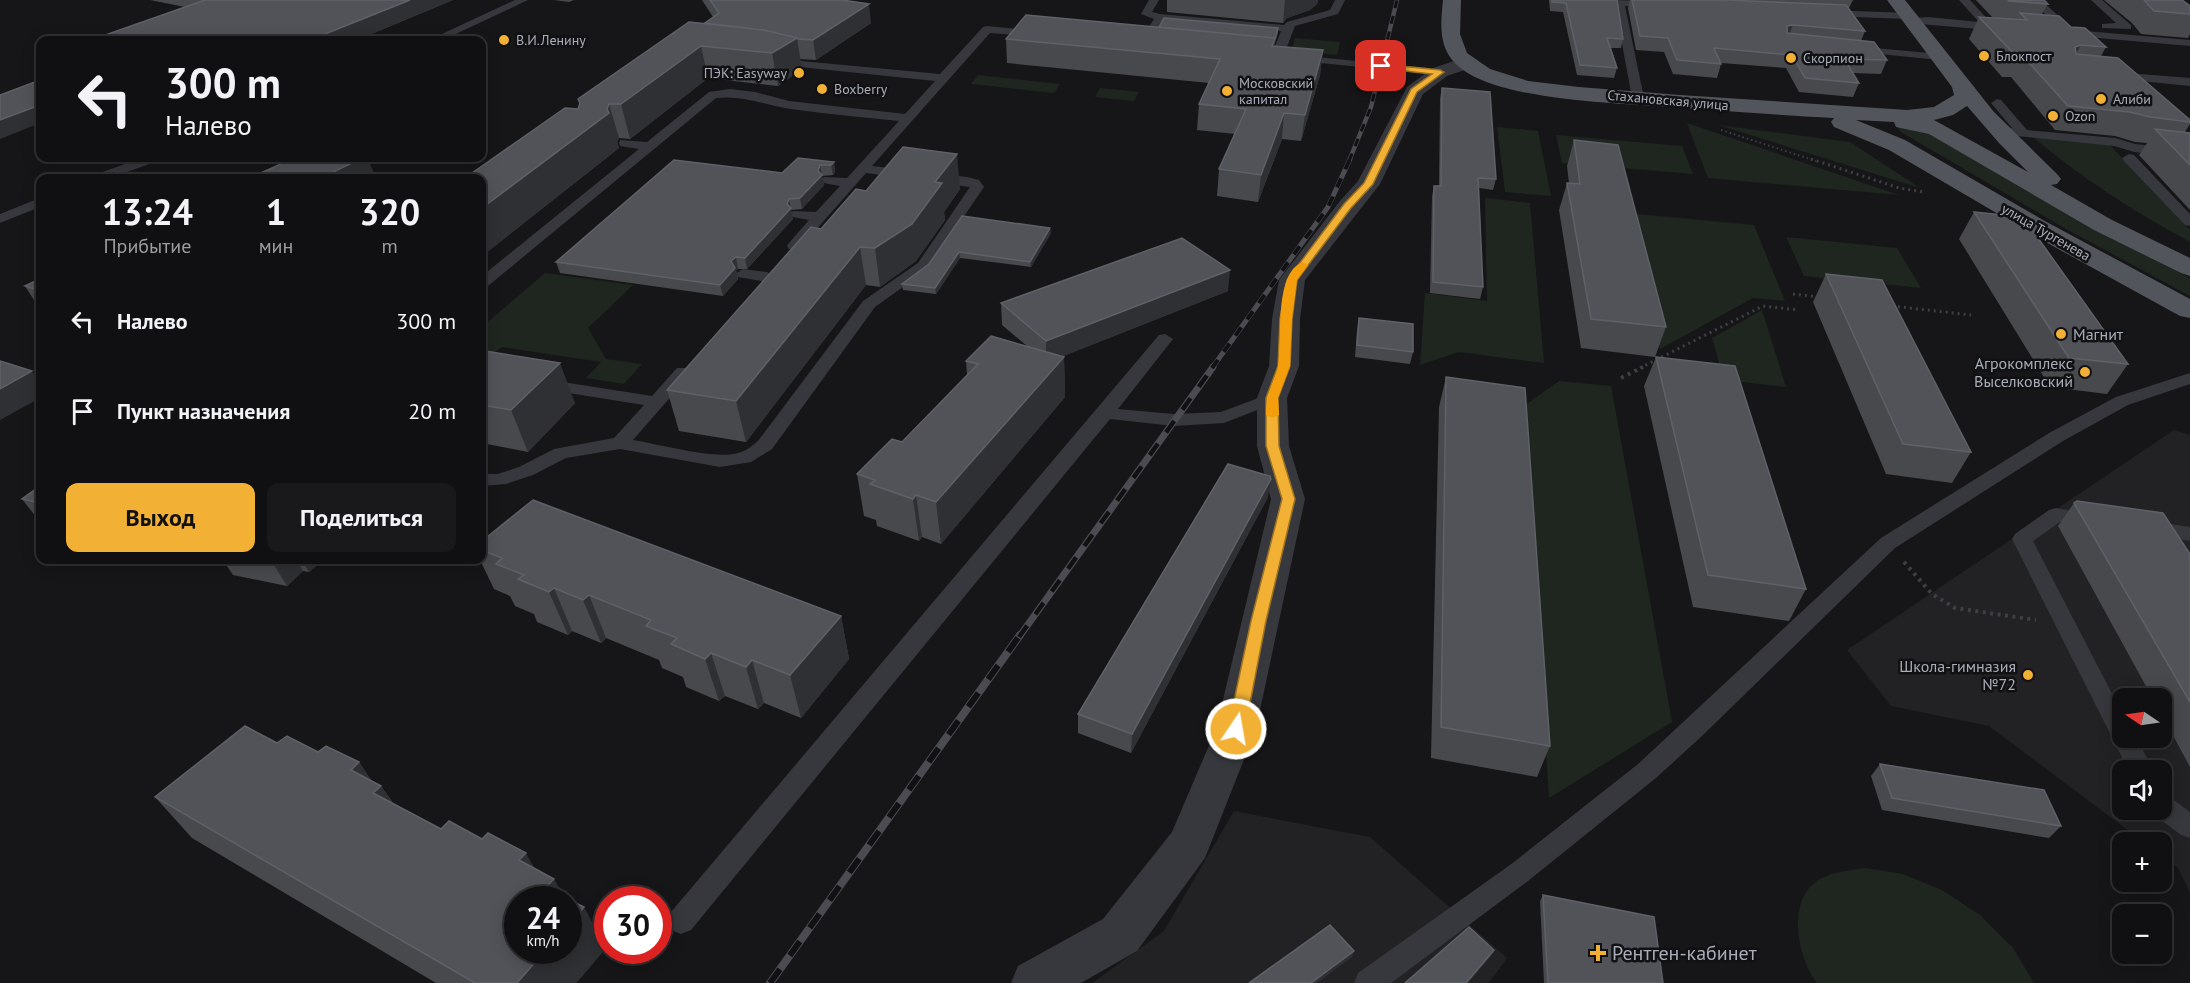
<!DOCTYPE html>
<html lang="ru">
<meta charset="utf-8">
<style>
body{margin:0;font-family:"PT Sans",sans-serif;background:#19191b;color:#f1f3f6;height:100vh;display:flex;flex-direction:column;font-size:22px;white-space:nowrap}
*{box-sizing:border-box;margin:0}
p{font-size:20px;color:#9c9d9f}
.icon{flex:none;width:33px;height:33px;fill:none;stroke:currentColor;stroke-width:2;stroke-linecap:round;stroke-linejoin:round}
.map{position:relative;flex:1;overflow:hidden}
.side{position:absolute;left:36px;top:174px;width:450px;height:390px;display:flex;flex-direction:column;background:#101012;border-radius:12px;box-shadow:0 3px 15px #0003,0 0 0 2px #303032}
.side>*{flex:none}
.banner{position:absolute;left:36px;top:36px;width:450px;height:126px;border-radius:12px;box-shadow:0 3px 15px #0003,0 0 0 2px #303032;background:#101012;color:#f1f3f6;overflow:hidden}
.needle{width:39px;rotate:283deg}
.buttons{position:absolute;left:2112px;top:688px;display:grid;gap:12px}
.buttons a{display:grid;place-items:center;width:60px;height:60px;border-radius:12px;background:#101012;box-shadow:0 3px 15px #0003,0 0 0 2px #303032;font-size:30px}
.speed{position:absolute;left:504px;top:886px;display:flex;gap:12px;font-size:30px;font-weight:700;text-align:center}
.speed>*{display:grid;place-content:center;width:78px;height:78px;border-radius:50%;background:#101012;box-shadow:0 3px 15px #0003,0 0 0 2px #303032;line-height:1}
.speed small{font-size:15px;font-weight:400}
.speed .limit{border:9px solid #d22;background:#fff;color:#111}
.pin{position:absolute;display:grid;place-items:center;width:51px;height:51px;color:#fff;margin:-26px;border-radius:12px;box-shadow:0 3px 9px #0006}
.me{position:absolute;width:66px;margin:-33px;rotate:12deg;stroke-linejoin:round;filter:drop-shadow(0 0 4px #0008)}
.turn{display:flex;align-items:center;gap:21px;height:126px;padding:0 30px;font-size:27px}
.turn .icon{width:78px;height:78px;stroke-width:2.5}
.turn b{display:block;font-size:42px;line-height:51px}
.eta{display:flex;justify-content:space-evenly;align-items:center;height:102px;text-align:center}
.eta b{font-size:36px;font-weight:600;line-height:42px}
.primary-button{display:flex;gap:12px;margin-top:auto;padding:12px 30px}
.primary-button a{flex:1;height:69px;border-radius:12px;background:#f2b134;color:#111;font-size:24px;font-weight:600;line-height:69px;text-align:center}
.primary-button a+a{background:#19191b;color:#f1f3f6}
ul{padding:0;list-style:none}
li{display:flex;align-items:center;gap:18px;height:90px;padding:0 30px}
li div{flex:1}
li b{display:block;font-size:22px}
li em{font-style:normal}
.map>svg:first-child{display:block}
.built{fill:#222225;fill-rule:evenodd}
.green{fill:#1e261f}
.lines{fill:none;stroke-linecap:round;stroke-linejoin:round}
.path-far2{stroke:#3d3f44;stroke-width:2;stroke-dasharray:1.5 3;stroke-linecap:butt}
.path-far1{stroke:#3d3f44;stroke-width:3;stroke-dasharray:2 4;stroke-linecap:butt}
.path{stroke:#3d3f44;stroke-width:4;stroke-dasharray:3 4.5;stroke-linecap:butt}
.service{fill:#37383d;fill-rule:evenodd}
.minor{fill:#37383d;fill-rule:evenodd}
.primary{fill:#53555c;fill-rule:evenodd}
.rail-far3-casing{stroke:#4a4c52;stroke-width:4.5}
.rail-far2-casing{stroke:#4a4c52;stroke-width:5}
.rail-far1-casing{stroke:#4a4c52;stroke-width:7}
.rail-casing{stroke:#4a4c52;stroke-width:8}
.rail-far3{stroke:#111113;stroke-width:3;stroke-dasharray:8;stroke-linecap:butt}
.rail-far2{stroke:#111113;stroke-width:4;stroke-dasharray:10;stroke-linecap:butt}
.rail-far1{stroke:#111113;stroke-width:4.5;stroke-dasharray:14;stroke-linecap:butt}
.rail{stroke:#111113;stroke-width:6;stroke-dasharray:17;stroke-linecap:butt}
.wall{fill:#47494d}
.shaded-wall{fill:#2f3033}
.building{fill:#525359;stroke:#5f6168;stroke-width:1.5}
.route{fill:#f2b134;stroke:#9d7322;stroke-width:1.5}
.slow{fill:#f59e0b}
.poi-dot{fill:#f2b134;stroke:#111113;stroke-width:2}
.labels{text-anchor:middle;stroke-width:5;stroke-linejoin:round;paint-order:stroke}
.far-poi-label{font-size:14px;fill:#a8adb8;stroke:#111113;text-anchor:start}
.far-street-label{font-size:14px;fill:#a8adb8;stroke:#111113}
.poi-label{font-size:16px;fill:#a8adb8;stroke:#111113;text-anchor:end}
.near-poi-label{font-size:20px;fill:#a8adb8;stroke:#111113;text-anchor:start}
</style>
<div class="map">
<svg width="2190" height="983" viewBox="0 0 2190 983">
<rect width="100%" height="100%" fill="#161618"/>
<path class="built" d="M2174,430l16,5v458l-12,-25 -16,-12v-13h-17l-156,-117 -98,-20 -44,-56zM2122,699h40v39h-40zM2122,771h40v39h-40z
M1234,811l136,26 137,121 -18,25h-397l72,-52z"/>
<path class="green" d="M1295,38l45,4 -3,13 -46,-4z
M978,75l82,9 -6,9 -83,-9z
M1100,88l39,4 -5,9 -39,-4z
M1687,123l212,72 -191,-17z
M1718,125l132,17 70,46z
M1915,125l172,99 103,54v18l-124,-67 -165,-97 -4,-5z
M1497,127l41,4 13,65 -46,-4z
M1556,135l126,11 11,28 -131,-11z
M2033,137l76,7 81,86v12c-55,-30 -109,-64 -157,-105z
M1485,198l45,5 14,160 -85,-11 -39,13 5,-72 62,8z
M1626,213l128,12 31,76 -32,-3 -93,51z
M1786,237l111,11 24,40 -117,-12z
M545,273l88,12 -45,43 18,31 36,5 -18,20 -38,-6 15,-16 -99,-15 -8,6 -12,-2v-24z
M1762,310l24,77 -62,-7 -12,-42z
M1559,381l52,5 61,336 -123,76 -25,-392z
M1865,868l38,6 39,16 38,25 33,33 21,35h-217c-18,-23 -28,-71 -8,-95 14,-16 37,-17 56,-20z"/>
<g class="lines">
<path class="path-far2" d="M1721,130l95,31"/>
<path class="path-far1" d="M1811,159l88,29 24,4
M1793,294l26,3
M1892,306l79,9
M1640,368l123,-62 36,4"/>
<path class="path" d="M1621,378l22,-11
M1904,562l28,32 23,14 81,12"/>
<path class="service" d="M515,0h13l-85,40h-14z
M1149,0h10l-7,12 8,2 124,11 3,-3 43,-12 5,-10h10l-7,14 -43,12 -12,31 -6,3 -6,-3 10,-26 -118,-11 -15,26h-8l-2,-2 16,-25 -13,-5z
M1614,0l40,1 5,3 -5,3 -29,-1 19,92 -2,3 -4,1 -6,-4z
M1959,0h11l22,24 15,4 -5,3 -94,-8v-4l-81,-3 -5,-3 5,-3 82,3 4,1v4l15,-1 51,5z
M2030,0h11l33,30 116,10v6l-127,-11v-4z
M2091,0h11l29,25v4l-29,-1v-4l14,-1z
M987,26l52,5 5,3 -5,3 -49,-4 -118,133 95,11 12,3 5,7 -56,82 -53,38 -103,142 -21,13 -31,5 -100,-18 -54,9 -33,17 -27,9 -24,2v-12h16l21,-7 35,-18 60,-11 30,-33 -107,-17 -3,-4 3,-4 6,-1 109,17 25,-28h12l3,4 -3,4 -56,64c25,4 83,20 105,13 8,-2 14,-7 20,-12l105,-140 55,-38 52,-76 -104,-14 -67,76h-10l-2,-3 2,-3 20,-23 -16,-3 -2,-3 2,-3 23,1 24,-26 -16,-3 -2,-3 2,-3 23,1 52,-57c-36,-4 -73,-7 -108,-12 -26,-4 -48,-14 -75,-11l-228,188 -6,2v-12l157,-127 -19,-3 -1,-3 1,-3 27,2 62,-50 21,-3 25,3 34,9 116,13 30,-33 -135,-14 -29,-10 6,-3 24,7 139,13 43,-47z
M1854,46l85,8 6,3 -6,3 -89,-9v-4z
M1295,55l145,14 6,3 -6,3 -149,-15v-4z
M2115,72l75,6v8l-79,-8 -2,-2z
M1997,99l4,1 26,30 88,8 20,6 55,6v8l-56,-6 -20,-6 -117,-12 -2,-3 2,-3h15l-21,-25z
M2129,154l5,1 56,59v12l-5,-1 -61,-64 -2,-3z
M142,158h18l-2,3 -48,17h-18l2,-3z
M40,198v9l-40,16v-9z
M743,269l24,3 8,5 -8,5 -29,-5 -3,-3z
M1165,334l8,5 -55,70 56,5 47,-2 51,-19 6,1 3,4 -3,4 -54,21 -50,3 -64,-7 -419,511 -10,4 -10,-4 -4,-9 4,-9 488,-577z
M2190,373v11l-62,21 -65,36 -168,107 -193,188 -46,42 -128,103 -137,102h-37l4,-10 152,-108 128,-101 243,-226 168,-105 67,-36z
M2056,508l40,7 3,5 -3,5 -7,2 -29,-5 -27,19 89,172v25h14l18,33h-25l-117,-232 3,-5 34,-24z
M2151,521l39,6v14l-46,-8 -3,-5 3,-5z
M2162,795l9,3 19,14v26l-9,-3 -28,-21 -2,-4h11z"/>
<path class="minor" d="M1466,57l7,2 3,4 -3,4 -26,9 -24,18 -43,90 -75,96 -5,39 -1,47 -12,32 2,48 16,53 -49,230 -51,129 -68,93 -56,32h-70l7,-17 85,-47 69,-87 44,-103 55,-230 -14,-53v-48l12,-32 3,-47 7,-39 61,-79 18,-20 49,-94 26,-19z"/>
<path class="primary" d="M1443,0h18l-1,34 7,19 23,16 38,12 51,6 101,8 227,15 27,-3 20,-12 -2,-8 -65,-87h18l89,112 63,62 4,5 -4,5 -6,1 61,35 78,38v18l-9,-3 -87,-43 -165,-96 -33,-7 -2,-5 -38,-2 49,20 138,80 147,79v19l-10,-2 -129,-71 -162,-95 -55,-23 -3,-5 3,-4c-55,-3 -110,-7 -165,-11 -51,-4 -182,-6 -216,-46 -15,-18 -12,-40 -10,-61zM1967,106l32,37 29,29 -94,-52 19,-5z"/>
<g class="rail-far3-casing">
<path id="rail-far3" d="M1349,161l22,-54 26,-107"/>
</g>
<g class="rail-far2-casing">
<path id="rail-far2" d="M1212,368l116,-161 22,-48"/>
</g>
<g class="rail-far1-casing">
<path id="rail-far1" d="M1019,637l194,-270"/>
</g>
<g class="rail-casing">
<path id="rail" d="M770,983l250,-348"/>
</g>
<use href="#rail-far3" class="rail-far3"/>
<use href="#rail-far2" class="rail-far2"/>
<use href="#rail-far1" class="rail-far1"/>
<use href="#rail" class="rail"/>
</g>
<path class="wall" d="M150,0h303l-96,40h-246l-3,-6 77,-27z
M554,0h20l-5,2z
M702,0h140l29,23 -55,37 -16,-1 2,10 -24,17 -70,-8 -78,61 -11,-1 -2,4 2,6 -137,108v-78l96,-69 2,-4 -2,-6 127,-76 8,-6z
M1167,0h151l-1,4 -7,6 -23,8 -4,5 -116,-11z
M1549,0h68l6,39 -2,9h-10l6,20 -3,10 -37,-3 -14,-63 -13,-1z
M1630,0h223l-4,8h-1l17,23 -4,10 26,19 -6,14 -29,-1 7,10 -6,14 -54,-5 -13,-24 -65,-5v1l-4,14 -44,-4 -9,-22 -28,-2 -8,-42z
M1976,0h68l4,4 -6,10 29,13 35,20 -5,9 89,64v4l-5,8 5,1v77l-51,-55 8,-12 -12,-1 -20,-6 -60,-6 -44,-53h-9l-33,-38 10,-22 14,1z
M2104,0h78l8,6v28l-2,4 -47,-4 -9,-11z
M1159,27l119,6 -4,13 49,4 -3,25 -19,66 -19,-2 -24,63 -41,-6 2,-27 16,-35 -38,-4 2,-26 10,-21 -202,-20 -1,-24z
M1442,88l54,91 -3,11 -14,-2 4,99 -3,12 -50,-6 2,-97 2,-10h5l1,-88z
M1574,140l92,187 -11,30 -74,-9 -22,-138 8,-27h2l-2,-17z
M834,162l1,10 -2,3 -11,1 2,9 -22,24 -11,1 2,9 -46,50h-9l-2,1 2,9 -15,17 -163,-23 -4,-11 226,-89z
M960,189l-16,23 1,8 -29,41 -36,26 -14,-2 -120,157 -67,-11 -12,-41 154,-161 45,-38z
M1974,212l154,152 -21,30 -57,-7 -91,-148z
M962,216l89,17 -20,34 -71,-9 -24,36 -33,-4 -1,-6 27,-20z
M1826,274l145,178 -19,31 -66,-9 -73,-172z
M40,279v29h-1l-14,-22z
M1228,291l-165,65 1,1 1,40 -124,147 -19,-7 -3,4 -42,-15 -1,-6 -12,-4 -7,-42 45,-32 65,-67 -1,-14 61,-15 -25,-21 -1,-22z
M1359,318l54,34 -3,12 -55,-7 2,-27z
M482,354l93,49 -47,49 -46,-9z
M1656,357l150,232 -17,32 -96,-14 -49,-221z
M1446,377l104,369 -13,31 -106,-19 8,-351z
M40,486v36l-18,-23z
M1268,497l-137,256 -53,-20v-19z
M2074,503l116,51v213l-28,-52v-16h-9l-95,-173z
M482,541l359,75 8,43 -48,59 -37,-15 -6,6 -33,-13 -6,5 -33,-14 -3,-10 -21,-9 -3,-8 -53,-22 -5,5 -29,-12 -4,4 -31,-13 -3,-8 -19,-8 -5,-10 -16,-7 -14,-29h2z
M208,560h115l-14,12 -6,-1 -16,15 -54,-11 -8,-12z
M318,752l41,10 12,18 10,6 12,17 48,26 93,39 31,30 41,50 -30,35h-140l-244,-145 -37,-41z
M1880,764l181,62 -12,12 -167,-28 -11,-34z
M1543,895l120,88h-119l-4,-82z"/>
<path class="shaded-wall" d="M410,0h43l-96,40h-47z
M1285,0h33l-1,4 -7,6 -23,8 -4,5z
M869,4l2,19 -55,37 -3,-20z
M1793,25l-5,13 -1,-12z
M1278,28v5l-4,10 -2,19v-16z
M797,38l5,31 -24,17 -6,-33z
M2081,45l-13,23 7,-21z
M701,46l7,32 -78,61 -9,-35z
M1323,50l-3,25 -19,66 4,-26z
M609,104l10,34 -2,4 2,6 -137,108v-48l125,-99z
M40,105v18l-40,16v-19z
M1284,113l-2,26 -24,63 3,-27z
M957,154l3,35 -16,23 1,8 -29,41 -36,26 -5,-39 60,-66z
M362,158h5l8,17 -6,3h-48z
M834,162l1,10 -2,3 -2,-10z
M820,165l4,20 -22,24 -2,-11 18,-27z
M789,199l4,20 -46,50 -2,-11 42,-54z
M1050,228l1,5 -20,34 -1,-5z
M860,247l6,38 -120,157 -10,-41z
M959,252l1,6 -24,36 -1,-6z
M736,257l2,12 -2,1 2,9 -15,17 -3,-11 11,-24z
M1230,270l-2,21 -182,72v-22z
M1064,357l1,40 -124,147 -5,-42z
M560,363l15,40 -47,49 -17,-42z
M32,371l8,13v14l-40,22v-31z
M1271,479l-3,18 -137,256 1,-19z
M916,495l6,42 -3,4 -6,-42z
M271,560h25l7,11 -16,15z
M302,560h21l-14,12z
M554,588l18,43 -4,4 -19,-43z
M589,595l17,43 -5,5 -18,-43z
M841,616l8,43 -48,59 -11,-43z
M711,653l14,43 -6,5 -14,-42z
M752,660l12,43 -6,6 -12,-42z
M359,762l18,28 4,-4 28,42 -58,-58z
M526,853l19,35 9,-9 12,21h-14l-33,-40z
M568,904l16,3 22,41 -30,35h-59l28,-32h23z
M1494,950l-3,6 -23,27h-2z
M1354,951l-2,6 -35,26h-6z"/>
<path class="building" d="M205,0h205l-100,40h-172l-30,-6z
M710,0h132l27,4 -56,36 -15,-1 -1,-1 -33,-8 -59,-7 14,-10z
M1552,0h65l6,39 -16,-1 10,30 -37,-3 -14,-62 -14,-1z
M1632,0h94l120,5 19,26 -72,-6 -6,1v7l87,9 13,18 -43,-1 15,24 -54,-5 -13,-23 -78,-7 7,16 -44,-4 -9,-22 -28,-2z
M2008,0h36l4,4 -39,-3z
M2144,0h38l8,6v8l-36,-3z
M2020,13l39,3 12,11 14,1 21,19 -25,-2 -6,2 1,7 42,4 72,62v2l-40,-5 -20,-5 -62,-6 -46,-51 -8,-1 -35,-37 48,3z
M1026,15l249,23 -3,8 51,4 -18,65 -21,-2 -23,62 -42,-6 27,-60 -47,-5 21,-45 -214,-20z
M1164,18l114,10 -3,11v-1l-116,-11z
M689,22l75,8 33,8 -25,15 -71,-7 -80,58h-12l-2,5 2,4 -127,95v-30h-17l100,-70 13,1 2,-6 -2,-4z
M40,80v25l-40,15v-25z
M1442,88l48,4 6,87 -18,-1 5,109 -50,-5 1,-96h7z
M2155,129l35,4v32z
M1574,140l44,5 48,182 -75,-8 -24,-136 13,1z
M903,147l54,7 -22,28 7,1 -30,41 -37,24 -15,-1 -124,154 -69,-11 144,-163 10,2 35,-40 10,2z
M294,158h68l-41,20h-71z
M798,158l36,4 -3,3h-11l-2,6 4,4 -22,23 -11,1 -2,5 4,4 -46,50 -9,-1 -5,4 4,7 -15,17 -164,-23 118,-102 108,13z
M1974,212l49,5 105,147 -59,-6z
M962,216l88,12 -20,34 -71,-10 -24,36 -33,-4 27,-20z
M1182,238l48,32 -184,71 -45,-38z
M1826,274l56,6 89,172 -68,-8z
M40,279v12l-15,-5z
M1359,318l54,6v28l-56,-7z
M991,336l73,21 -128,145 -20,-7 -3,4 -43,-15 5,-4 -18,-6 35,-35 10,3 76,-78 -12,-3z
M485,351l75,12 -49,47 -29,-5v-51z
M1656,357l79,9 71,223 -98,-14z
M0,361l32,10 -32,18z
M1446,377l79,11 25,358 -109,-19z
M1228,464l42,12 1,3 -139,255 -54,-20z
M40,486v17l-18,-4z
M533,500l308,116 -51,59 -38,-15 -6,7 -35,-14 -6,6 -34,-15 6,-6 -31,-12 5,-6 -62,-25 -6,5 -29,-12 -5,4 -31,-13 6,-4 -28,-11 6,-6 -20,-8v-9z
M2077,501l86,12 27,41v148l-116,-199z
M245,726l32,17 10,-7 31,16 8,-6 33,16 -8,8 30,16 -8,7 68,36 8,-8 33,18 6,-6 38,20 -7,7 35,19 -9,9 39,19 -16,18v-25h-50v51h27l-28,32h-42l-320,-186z
M1880,764l164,26 17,36 -169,-28z
M1543,895l111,22 9,66h-115z
M1330,925l24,26 -43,32h-62z
M1469,927l25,23 -28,33h-61z"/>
<path class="route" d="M1381,64l59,6 4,2 -27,20 -44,92 -22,24 -54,72 -5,39 -2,47 -12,32 1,48 16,53 -29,122 -21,108 -3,5 -6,2 -6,-2 -2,-5 23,-108 31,-122 -16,-53v-48l12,-32 2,-47 7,-39 57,-76 20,-21 47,-94 21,-15 -54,-6 -1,-2z"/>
<path class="slow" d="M1303,262l5,3 -11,15 -5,39 -2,47 -12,32 1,17 -7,3 -6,-3c0,-24 8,-29 12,-49 5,-25 -5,-93 25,-104z"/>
<g class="poi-dot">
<circle cx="504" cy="40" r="6"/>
<circle cx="1984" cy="56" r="6"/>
<circle cx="1791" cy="58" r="6"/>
<circle cx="799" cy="73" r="6"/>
<circle cx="822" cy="89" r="6"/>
<circle cx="1227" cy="91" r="6"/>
<circle cx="2101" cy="99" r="6"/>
<circle cx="2053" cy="116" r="6"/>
<circle cx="2061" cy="334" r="6"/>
<circle cx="2085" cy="372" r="6"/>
<circle cx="2028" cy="675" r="6"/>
<path d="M1595 944h6v6h6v6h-6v6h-6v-6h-6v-6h6z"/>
</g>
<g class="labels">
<g class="far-poi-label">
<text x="516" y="45">В.И.Ленину</text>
<text x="1996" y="61">Блокпост</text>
<text x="1803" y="63">Скорпион</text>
<text x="787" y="78" text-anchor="end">ПЭК: Easyway</text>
<text x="1239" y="88">Московский<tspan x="1239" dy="16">капитал</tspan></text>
<text x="834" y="94">Boxberry</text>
<text x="2113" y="104">Алиби</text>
<text x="2065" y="121">Ozon</text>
</g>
<g class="far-street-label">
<text transform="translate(1668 100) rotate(5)" y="5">Стахановская улица</text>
<text transform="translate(2046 232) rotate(30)" y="5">улица Тургенева</text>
</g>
<g class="poi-label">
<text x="2073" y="340" text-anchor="start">Магнит</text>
<text x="2073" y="369">Агрокомплекс<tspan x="2073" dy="18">Выселковский</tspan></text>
<text x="2016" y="672">Школа-гимназия<tspan x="2016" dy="18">№72</tspan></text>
</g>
<g class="near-poi-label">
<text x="1612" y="960">Рентген-кабинет</text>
</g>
</g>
</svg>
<div class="buttons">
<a><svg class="needle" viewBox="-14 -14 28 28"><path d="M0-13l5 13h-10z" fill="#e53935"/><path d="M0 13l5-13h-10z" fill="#9c9d9f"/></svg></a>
<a><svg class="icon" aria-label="sound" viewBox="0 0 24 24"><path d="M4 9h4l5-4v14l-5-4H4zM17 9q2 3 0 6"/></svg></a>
<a>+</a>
<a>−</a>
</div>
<div class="speed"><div>24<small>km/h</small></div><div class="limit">30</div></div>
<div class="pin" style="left:1381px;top:66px;background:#d93025"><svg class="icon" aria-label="arrive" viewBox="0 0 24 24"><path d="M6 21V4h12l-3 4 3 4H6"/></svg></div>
<svg class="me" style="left:1236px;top:729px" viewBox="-20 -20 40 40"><circle r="17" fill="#f2b134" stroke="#fff" stroke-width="3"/><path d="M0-11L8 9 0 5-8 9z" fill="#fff"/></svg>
<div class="banner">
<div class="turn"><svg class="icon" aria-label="left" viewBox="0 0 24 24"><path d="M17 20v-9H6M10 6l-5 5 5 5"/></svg><div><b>300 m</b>Налево</div></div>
</div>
<section class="side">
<div class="eta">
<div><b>13:24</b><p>Прибытие</p></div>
<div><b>1</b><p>мин</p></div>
<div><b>320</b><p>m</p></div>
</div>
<ul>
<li><svg class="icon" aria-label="left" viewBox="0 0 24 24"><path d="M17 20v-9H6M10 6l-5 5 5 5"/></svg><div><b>Налево</b></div><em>300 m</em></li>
<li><svg class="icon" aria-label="arrive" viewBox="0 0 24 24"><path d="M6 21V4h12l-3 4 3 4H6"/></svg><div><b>Пункт назначения</b></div><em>20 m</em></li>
</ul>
<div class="primary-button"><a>Выход</a><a>Поделиться</a></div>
</section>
</div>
